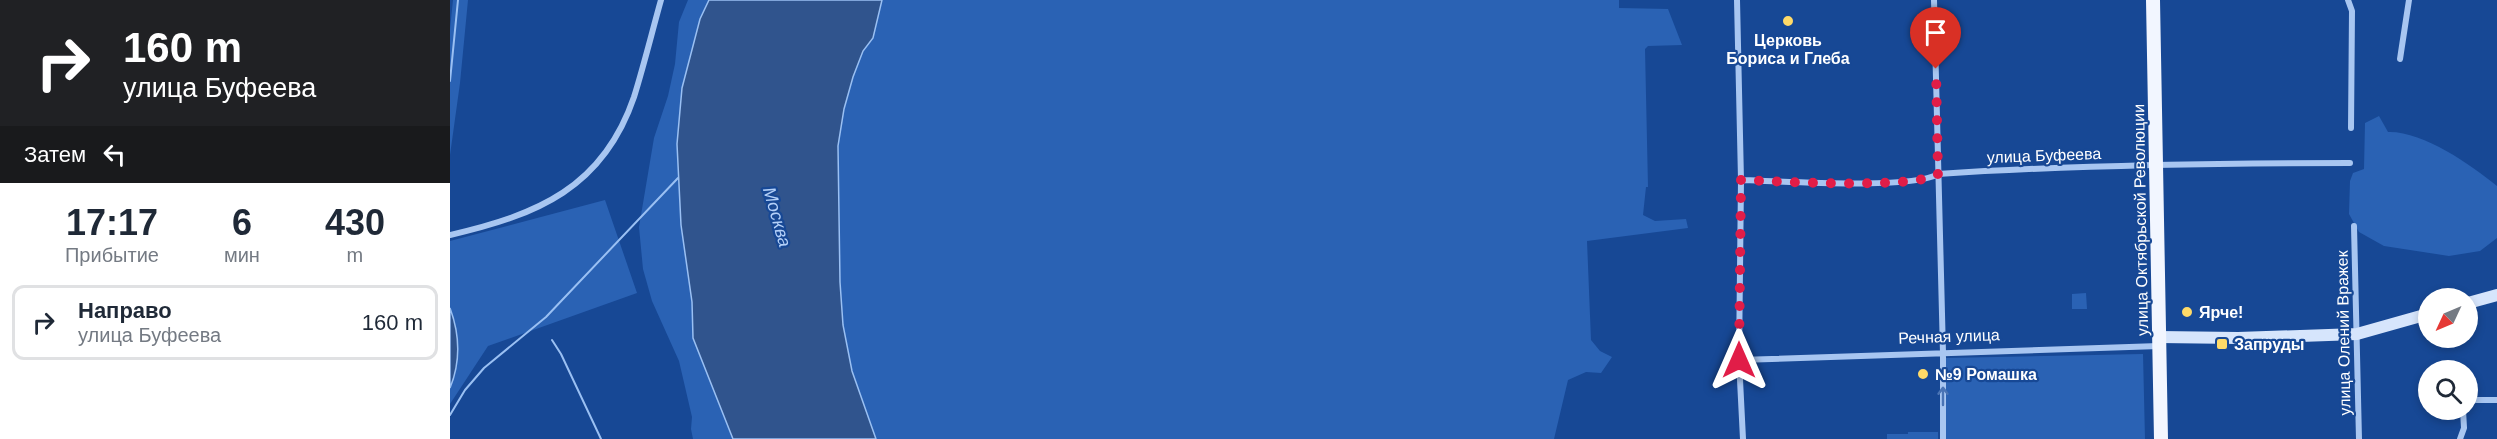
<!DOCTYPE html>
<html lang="ru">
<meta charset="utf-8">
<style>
body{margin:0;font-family:Arial,sans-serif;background:#f2f2f3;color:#1f2937;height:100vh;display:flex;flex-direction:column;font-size:22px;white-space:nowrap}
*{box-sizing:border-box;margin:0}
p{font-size:20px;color:#747a83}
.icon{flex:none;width:33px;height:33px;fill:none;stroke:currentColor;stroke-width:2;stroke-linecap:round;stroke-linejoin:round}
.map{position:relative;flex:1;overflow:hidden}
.panel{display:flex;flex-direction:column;background:#fff;width:450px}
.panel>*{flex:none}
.top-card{background:#202124;color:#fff;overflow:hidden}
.needle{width:39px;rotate:226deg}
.buttons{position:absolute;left:1968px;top:288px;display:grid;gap:12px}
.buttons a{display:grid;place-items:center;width:60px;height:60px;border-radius:50%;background:#fff;box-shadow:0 3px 9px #0003;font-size:30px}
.pin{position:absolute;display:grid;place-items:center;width:51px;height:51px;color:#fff;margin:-62px -26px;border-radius:50% 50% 50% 0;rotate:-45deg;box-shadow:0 0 6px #0007}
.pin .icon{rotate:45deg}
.me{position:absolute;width:66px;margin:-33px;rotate:0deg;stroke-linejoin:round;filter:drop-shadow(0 0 4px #0008)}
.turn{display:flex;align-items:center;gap:21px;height:126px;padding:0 24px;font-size:27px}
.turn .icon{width:78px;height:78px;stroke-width:2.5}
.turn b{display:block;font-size:42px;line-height:51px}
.then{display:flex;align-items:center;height:57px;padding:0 24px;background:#0003;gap:12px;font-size:22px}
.eta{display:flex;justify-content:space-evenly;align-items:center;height:102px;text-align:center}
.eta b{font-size:36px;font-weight:800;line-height:42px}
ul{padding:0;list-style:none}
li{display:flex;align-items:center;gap:18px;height:75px;margin:0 12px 9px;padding:0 12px;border:3px solid #e0e1e3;border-radius:12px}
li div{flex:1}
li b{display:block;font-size:22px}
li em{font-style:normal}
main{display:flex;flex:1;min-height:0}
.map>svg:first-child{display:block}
.green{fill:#2a62b4}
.water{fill:#30548d;stroke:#9ac0f3;stroke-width:1.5}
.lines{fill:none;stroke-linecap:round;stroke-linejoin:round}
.stream{stroke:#9ac0f3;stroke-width:2}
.street{stroke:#a8c6f1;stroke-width:6}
.secondary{stroke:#d6e5fc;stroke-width:12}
.primary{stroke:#f2f6ff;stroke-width:14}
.oneway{stroke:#4a74b5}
.route{stroke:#e11d48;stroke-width:10;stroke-dasharray:0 18}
.poi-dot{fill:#ffda68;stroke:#174895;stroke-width:2}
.labels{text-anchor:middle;stroke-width:4.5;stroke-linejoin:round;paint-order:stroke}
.poi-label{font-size:16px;font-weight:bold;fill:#fff;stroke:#174895;text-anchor:start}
.street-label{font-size:16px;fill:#fff;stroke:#174895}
.water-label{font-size:18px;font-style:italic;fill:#b4d0f8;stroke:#174895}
</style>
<main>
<section class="panel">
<div class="top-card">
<div class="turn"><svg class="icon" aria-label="right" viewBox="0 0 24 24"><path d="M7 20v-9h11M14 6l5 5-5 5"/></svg><div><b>160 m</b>улица Буфеева</div></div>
<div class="then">Затем<svg class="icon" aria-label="left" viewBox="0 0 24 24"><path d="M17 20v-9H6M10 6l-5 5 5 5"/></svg></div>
</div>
<div class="eta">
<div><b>17:17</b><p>Прибытие</p></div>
<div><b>6</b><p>мин</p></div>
<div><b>430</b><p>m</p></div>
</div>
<ul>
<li><svg class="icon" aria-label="right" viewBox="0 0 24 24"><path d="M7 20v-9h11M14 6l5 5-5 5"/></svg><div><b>Направо</b><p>улица Буфеева</p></div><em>160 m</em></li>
</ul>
</section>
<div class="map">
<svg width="2047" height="439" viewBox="0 0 2047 439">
<rect width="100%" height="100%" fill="#174895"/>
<path class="green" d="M3,0h15l-8,83 -10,72v-126z
M238,0h21l-9,19 -18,69 -5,56 4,81 11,77 1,36 40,101h-40l-2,-10 1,-12 -13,-56 -27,-60 -9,-32 -4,-42 15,-89 14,-42 7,-32 4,-42z
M432,0h737v8l49,1 14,36 -34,1 -3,3 3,138h-2l-3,28 12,6 31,-2 2,9 -101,13 4,99 9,11 12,6 -11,16 -15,-1 -18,8 -14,59h-678l-24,-68 -9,-46 -3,-43 -2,-136 6,-37 9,-32 10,-26 10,-13z
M1929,116l9,16c35,-1 82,32 109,54v52l-17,13 -31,5 -65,-10 -25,-14 -10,-18 1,-33 3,-8 11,-4 1,-46z
M155,200l32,93 -149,53 -38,58v-163z
M1636,293l1,16h-15v-15z
M1693,354l2,85h-199l-1,-81z
M1458,432h30v7h-51v-5h21z"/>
<path class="water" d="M259,0h173l-9,38 -10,13 -10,26 -9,32 -6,37 2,136 3,43 9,46 24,68h-143l-40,-101 -1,-36 -11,-77 -4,-81 5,-56 18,-69z
M0,308c10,27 11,53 0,80z"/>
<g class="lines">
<path class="stream" d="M0,81l8,-81
M102,340l9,14 40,85
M0,415l15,-25 19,-22 62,-51 132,-139"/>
<path class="street" d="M1287,0l4,180 -2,180 4,79
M1484,0l9,353v86
M1898,0l4,11 -1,117
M1950,59l9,-59
M1291,180c37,1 171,10 197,-6 137,-9 275,-11 412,-11
M1904,226l5,213
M0,235c87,-20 153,-47 184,-138 10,-32 18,-65 27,-97
M1289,360l420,-14
M2018,404l7,-4h22
M2010,439l4,-11 -1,-18"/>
<path class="secondary" d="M2018,303l29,-8
M1709,337l79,1 119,-4 71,-20"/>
<path class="primary" d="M1703,0l8,439"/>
</g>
<defs><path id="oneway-shaft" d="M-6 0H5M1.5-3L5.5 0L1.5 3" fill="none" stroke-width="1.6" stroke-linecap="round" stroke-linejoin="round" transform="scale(1.5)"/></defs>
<use class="oneway" href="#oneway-shaft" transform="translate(1493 396) rotate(-90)"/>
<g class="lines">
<path class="route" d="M1289,360l2,-180c37,1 171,10 197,-6l-2,-105"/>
</g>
<g class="poi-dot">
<circle cx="1338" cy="21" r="6"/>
<circle cx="1737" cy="312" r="6"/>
<rect x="1766" y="338" width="12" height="12" rx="3"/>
<circle cx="1473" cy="374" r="6"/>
</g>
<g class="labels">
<g class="poi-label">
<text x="1338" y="46" text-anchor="middle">Церковь<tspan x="1338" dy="18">Бориса и Глеба</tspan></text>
<text x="1749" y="318">Ярче!</text>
<text x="1784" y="350">Запруды</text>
<text x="1485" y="380">№9 Ромашка</text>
</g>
<g class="street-label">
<text transform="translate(1594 155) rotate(-2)" y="6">улица Буфеева</text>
<text transform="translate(1690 220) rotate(-91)" y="6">улица Октябрьской Революции</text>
<text transform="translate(1893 333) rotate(-91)" y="6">улица Олений Вражек</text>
<text transform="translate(1499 336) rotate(-2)" y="6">Речная улица</text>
</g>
<g class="water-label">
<text transform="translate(327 217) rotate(74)" y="6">Москва</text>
</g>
</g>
</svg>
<div class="buttons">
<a><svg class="needle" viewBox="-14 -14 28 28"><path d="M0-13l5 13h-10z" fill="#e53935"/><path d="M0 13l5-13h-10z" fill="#747a83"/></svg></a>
<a><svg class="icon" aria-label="search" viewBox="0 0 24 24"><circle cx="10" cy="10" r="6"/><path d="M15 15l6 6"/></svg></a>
</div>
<div class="pin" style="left:1486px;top:69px;background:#d93025"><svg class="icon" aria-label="arrive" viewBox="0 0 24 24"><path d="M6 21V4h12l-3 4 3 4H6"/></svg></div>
<svg class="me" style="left:1289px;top:360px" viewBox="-20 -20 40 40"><path d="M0-17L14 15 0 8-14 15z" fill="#e11d48" stroke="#fff" stroke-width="4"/></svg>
</div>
</main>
